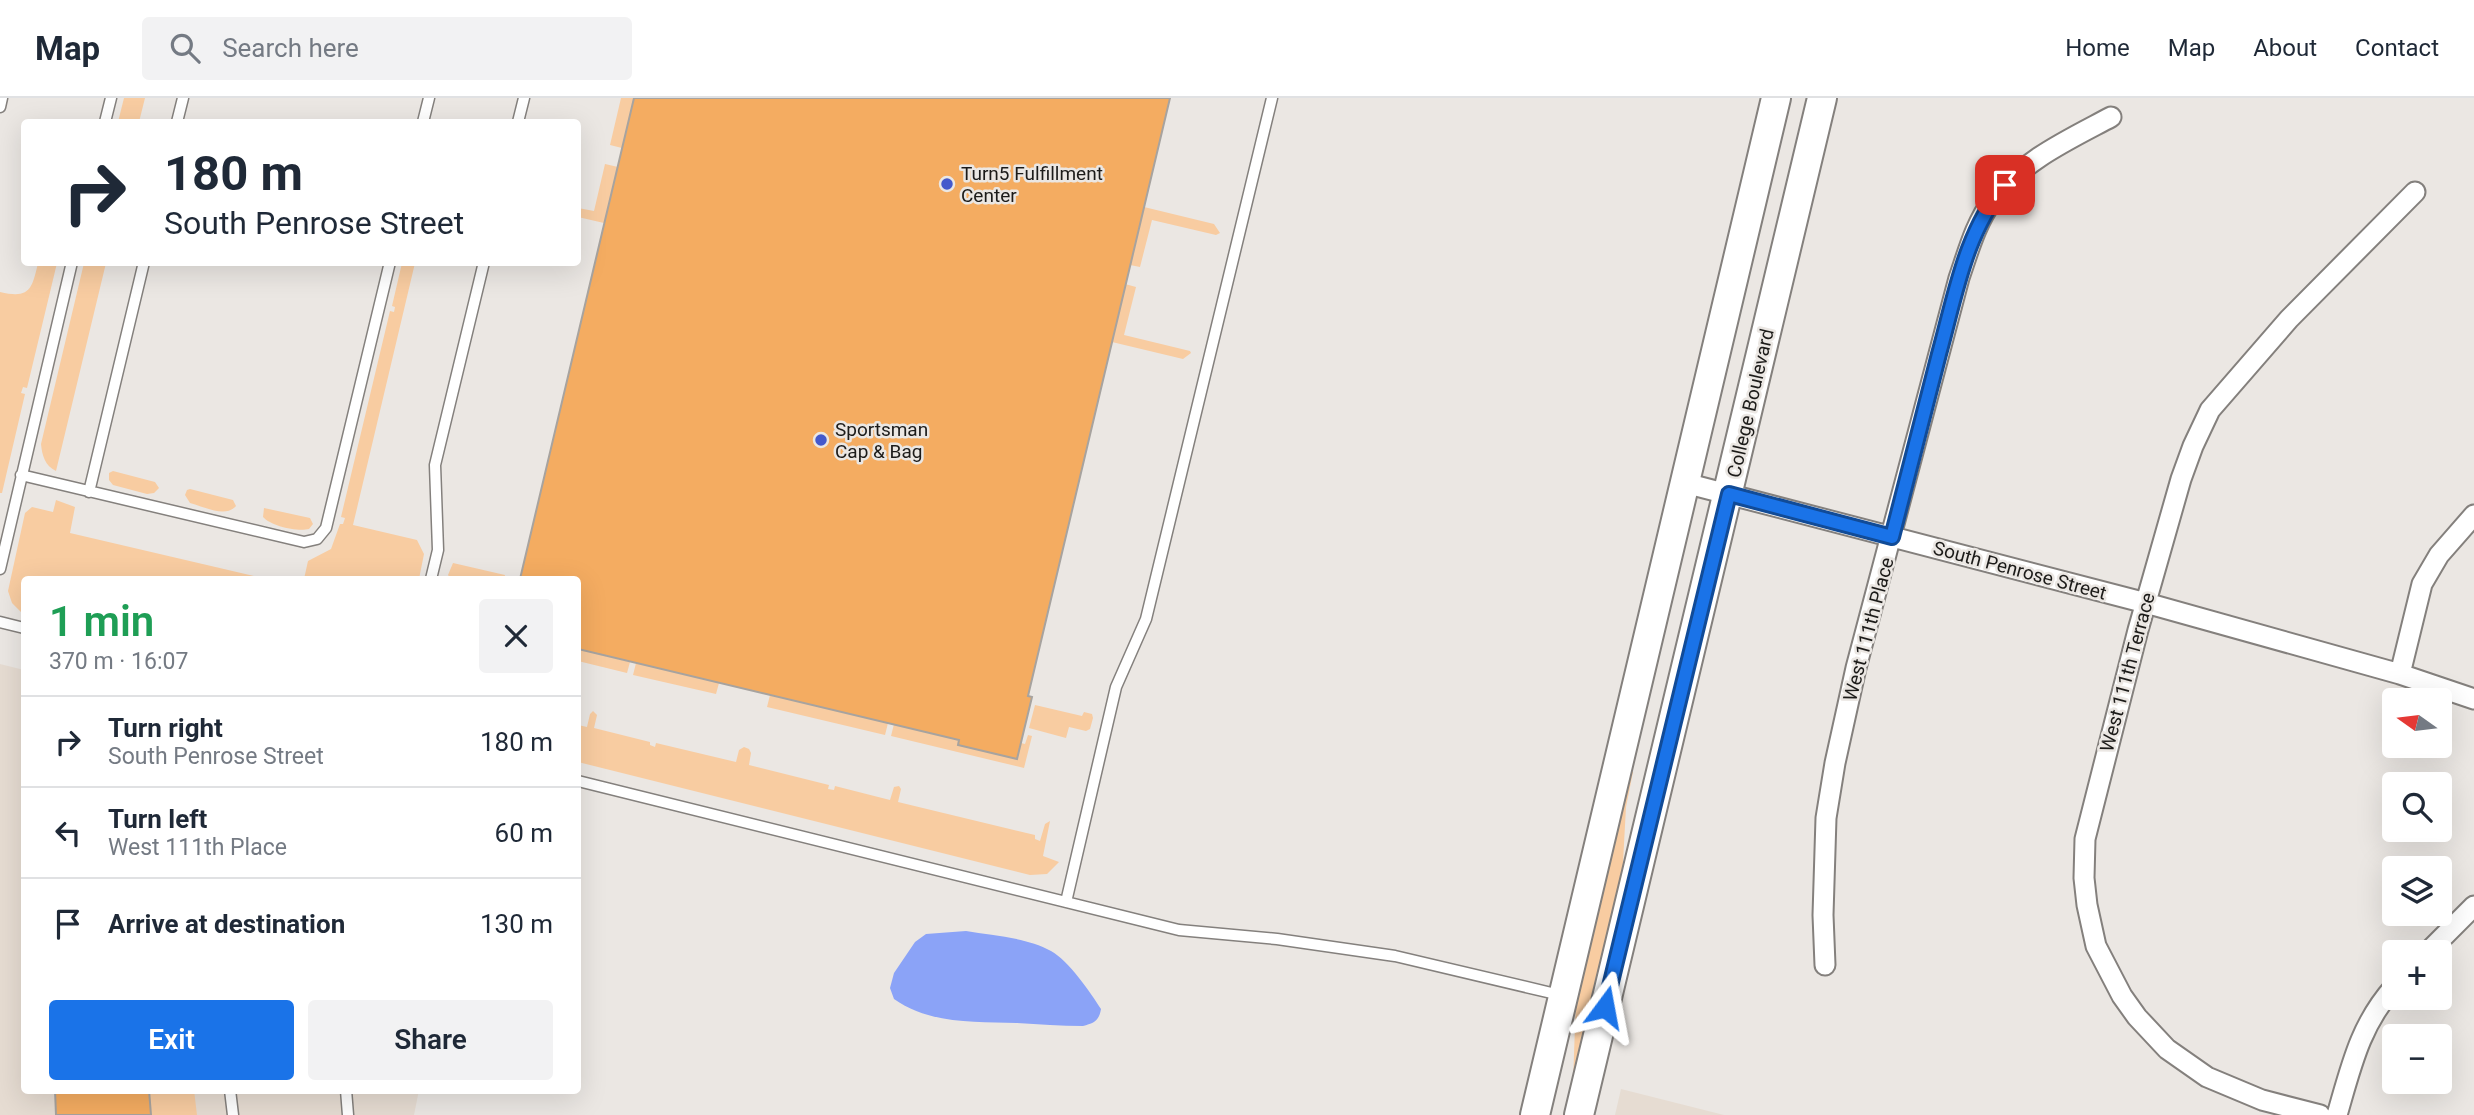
<!DOCTYPE html>
<meta charset="utf-8">
<style>
body{margin:0;font-family:Roboto,sans-serif;background:#f2f2f3;color:#1f2937;height:100vh;display:flex;flex-direction:column;font-size:26px;white-space:nowrap}
*{box-sizing:border-box;margin:0}
p{font-size:23px;color:#747a83}
.icon{flex:none;width:38px;height:38px;fill:none;stroke:currentColor;stroke-width:2;stroke-linecap:round;stroke-linejoin:round}
.map{position:relative;flex:1;overflow:hidden}
.sheet{position:absolute;left:21px;top:478px;width:560px;height:518px;display:flex;flex-direction:column;background:#fff;border-radius:7px;box-shadow:0 7px 28px #0002}
.sheet>*{flex:none}
.guide{position:absolute;left:21px;top:21px;width:560px;height:147px;border-radius:7px;box-shadow:0 7px 28px #0002;background:#fff;color:#1f2937;overflow:hidden}
.needle{width:46px;rotate:284deg}
.buttons{position:absolute;left:2382px;top:590px;display:grid;gap:14px}
.buttons a{display:grid;place-items:center;width:70px;height:70px;border-radius:7px;background:#fff;box-shadow:0 7px 28px #0002;font-size:35px}
.pin{position:absolute;display:grid;place-items:center;width:60px;height:60px;color:#fff;margin:-30px;border-radius:14px;box-shadow:0 4px 10px #0006}
.me{position:absolute;width:77px;margin:-38px;rotate:13deg;stroke-linejoin:round;filter:drop-shadow(0 0 5px #0008)}
.turn{display:flex;align-items:center;gap:24px;height:147px;padding:0 28px;font-size:32px}
.turn .icon{width:91px;height:91px;stroke-width:2.5}
.turn b{display:block;font-size:49px;line-height:60px}
.round{display:grid;place-items:center;flex:none;width:74px;height:74px;border-radius:7px;background:#f2f2f3}
.head{display:flex;align-items:center;justify-content:space-between;height:119px;padding:0 28px}
h1{font-size:42px;font-weight:600;line-height:52px;color:#1e9e55}
.cta{display:flex;gap:14px;margin-top:auto;padding:14px 28px}
.cta a{flex:1;height:80px;border-radius:7px;background:#1a73e8;color:#fff;font-size:28px;font-weight:600;line-height:80px;text-align:center}
.cta a+a{background:#f2f2f3;color:#1f2937}
ul{padding:0;list-style:none}
li{display:flex;align-items:center;gap:21px;height:91px;padding:0 28px;border-top:2px solid #e0e1e3}
li div{flex:1}
li b{display:block;font-size:26px}
li em{font-style:normal}
header{display:flex;align-items:center;gap:42px;box-sizing:border-box;height:98px;padding:0 35px;background:#fff;border-bottom:2px solid #e0e1e3}
header strong{font-size:33px}
nav{display:flex;gap:38px;margin-inline-start:auto;font-size:24px}
.search{width:490px;height:63px;background:#f2f2f3;display:flex;align-items:center;gap:18px;box-sizing:border-box;padding:0 24px;border-radius:7px;color:#747a83;font-size:26px}
.map>svg:first-child{display:block}
.built{fill:#e6dcd2}
.green{fill:#f8cca1}
.water{fill:#8ba3f7}
.building{fill:#f4ac61;stroke:#a7a39f;stroke-width:2}
.lines{fill:none;stroke-linecap:round;stroke-linejoin:round}
.lane-casing{stroke:#84807d;stroke-width:13}
.street-casing{stroke:#84807d;stroke-width:23}
.secondary-casing{stroke:#84807d;stroke-width:32}
.lane{stroke:#fff;stroke-width:10}
.street{stroke:#fff;stroke-width:19}
.secondary{stroke:#fff;stroke-width:28}
.route-casing{stroke:#114b97;stroke-width:18}
.route{stroke:#1a73e8;stroke-width:12}
.poi-dot{fill:#4459cc;stroke:#ebe7e3;stroke-width:2.5}
.labels{text-anchor:middle;stroke-width:5;stroke-linejoin:round;paint-order:stroke}
.poi-label{font-size:19px;fill:#1c1b19;stroke:#ebe7e3;text-anchor:start}
.street-label{font-size:19px;fill:#1c1b19;stroke:#ebe7e3}
</style>
<header>
<strong>Map</strong>
<div class="search"><svg class="icon" aria-label="search" viewBox="0 0 24 24"><circle cx="10" cy="10" r="6"/><path d="M15 15l6 6"/></svg>Search here</div>
<nav><a>Home</a><a>Map</a><a>About</a><a>Contact</a></nav>
</header>
<div class="map">
<svg width="2474" height="1017" viewBox="0 0 2474 1017">
<rect width="100%" height="100%" fill="#ebe7e3"/>
<path class="built" d="M0,566l24,6v420h395l-5,25h-414z
M1621,991l103,26h-109z"/>
<path class="green" d="M124,0h21l-6,24h-21z
M621,0h13l-12,50 -12,-3z
M605,66l13,3 -14,56 -26,-6v-9l16,3z
M1144,109l70,17 6,9 -4,2 -64,-15 -12,47 -10,-2z
M38,165h19l-30,125 -4,-1 -2,6 4,1 -23,99h-2v-201c30,7 32,-3 38,-29z
M84,165h22l-50,208c-11,-5 -14,-16 -15,-27z
M402,165h13l-62,262 64,15 7,14 -5,25h-115l4,-18 23,-12 9,-25h3l2,-6 -4,-1 49,-206 4,1 1,-5 -3,-1z
M1125,186l11,3 -12,48 66,16 1,2 -8,6 -71,-17z
M113,373l42,11 4,6 -5,5 -7,1 -34,-9 -4,-5v-7z
M190,391l43,11 3,6c-10,12 -32,1 -46,-3l-5,-8 2,-5z
M56,402l19,7 -5,26 197,46h-243v36l-12,-12 -4,-12 17,-78 7,-6 21,5z
M264,410l46,10 3,6 -4,5c-12,3 -38,-3 -46,-12z
M453,465l52,12 -1,4h-53l-3,-4z
M578,551l52,13 -3,11 -49,-12z
M636,565l83,20 -3,11 -83,-19z
M770,597l118,28 -3,12 -118,-28z
M1035,607l47,11 2,-4 8,2 1,4 -3,11 -4,2 -17,-4 -3,11 -37,-10z
M593,613l4,4 -3,13 56,14v3l5,2 1,-4 80,19 3,-12 5,-3 5,2 2,4 -2,12 80,20 -1,4 6,1 1,-4 55,14 4,-13 5,-1 2,3 -3,13 137,33v4l5,2 5,-17 5,-3 -7,35 16,6 -12,12 -17,1 -452,-113v-37l9,2 3,-13z
M894,626l65,16 -1,5 59,14 4,-16 4,1 3,-9 4,1 -8,32 -133,-32z
M1629,673l4,1 -7,35 -5,92 -48,184 3,-85z
M149,992h45l3,25h-46z"/>
<path class="water" d="M966,833c27,5 60,6 85,20 17,9 39,41 50,58 -2,12 -7,14 -18,17 -22,0 -44,-2 -66,-3 -42,-1 -88,1 -123,-24l-4,-11 4,-15 21,-31 11,-8z"/>
<path class="building" d="M634,0h536l-142,598 4,1 -15,62 -59,-14 1,-5 -381,-91v-70h-58z
M55,992h94l2,25h-95z"/>
<g class="lines">
<g class="lane-casing">
<path id="lane" d="M0,9l2,-9
M105,24l6,-24
M177,24l6,-24
M423,24l6,-24
M518,24l6,-24
M21,377l283,67 13,-3 9,-11 64,-266
M89,394l55,-230
M0,471l72,-307
M431,481l7,-29 -3,-85 49,-203
M0,524l24,6
M578,683l601,149 98,9 118,17 165,39
M1066,804l50,-215 30,-68 126,-521
M230,992l3,25
M346,992l2,25"/>
</g>
<g class="street-casing">
<path id="street" d="M1685,385l461,120 254,71 74,25
M2400,576l22,-90 17,-29 35,-40
M2428,854l46,-46
M1825,867l-2,-50 3,-97 9,-55 21,-95 103,-390c9,-26 17,-56 34,-78 28,-39 77,-61 118,-83
M2320,1017l-58,-15 -55,-23 -40,-28 -30,-32 -15,-21 -26,-50 -9,-41 -3,-27 1,-39 53,-209 43,-151 12,-33 17,-36 79,-91 126,-127
M2337,1017c14,-48 23,-90 57,-128"/>
</g>
<g class="secondary-casing">
<path id="secondary" d="M1535,1017l241,-1017
M1579,1017l243,-1017"/>
</g>
<use href="#lane" class="lane"/>
<use href="#street" class="street"/>
<use href="#secondary" class="secondary"/>
</g>
<g class="lines">
<g class="route-casing">
<path id="route" d="M1605,909l124,-513 163,43c16,-61 31,-122 47,-183 16,-57 26,-122 66,-169"/>
</g>
<use href="#route" class="route"/>
</g>
<g class="poi-dot">
<circle cx="947" cy="86" r="7"/>
<circle cx="821" cy="342" r="7"/>
</g>
<g class="labels">
<g class="poi-label">
<text x="961" y="82">Turn5 Fulfillment<tspan x="961" dy="22">Center</tspan></text>
<text x="835" y="338">Sportsman<tspan x="835" dy="22">Cap &amp; Bag</tspan></text>
</g>
<g class="street-label">
<text transform="translate(1750 305) rotate(-77)" y="7">College Boulevard</text>
<text transform="translate(2020 472) rotate(15)" y="7">South Penrose Street</text>
<text transform="translate(1868 531) rotate(-75)" y="7">West 111th Place</text>
<text transform="translate(2127 574) rotate(-75)" y="7">West 111th Terrace</text>
</g>
</g>
</svg>
<div class="buttons">
<a><svg class="needle" viewBox="-14 -14 28 28"><path d="M0-13l5 13h-10z" fill="#e53935"/><path d="M0 13l5-13h-10z" fill="#747a83"/></svg></a>
<a><svg class="icon" aria-label="search" viewBox="0 0 24 24"><circle cx="10" cy="10" r="6"/><path d="M15 15l6 6"/></svg></a>
<a><svg class="icon" aria-label="layers" viewBox="0 0 24 24"><path d="M12 4l9 5-9 5-9-5zM3 14l9 5 9-5"/></svg></a>
<a>+</a>
<a>−</a>
</div>
<div class="pin" style="left:2005px;top:87px;background:#d93025"><svg class="icon" aria-label="arrive" viewBox="0 0 24 24"><path d="M6 21V4h12l-3 4 3 4H6"/></svg></div>
<svg class="me" style="left:1605px;top:909px" viewBox="-20 -20 40 40"><path d="M0-17L14 15 0 8-14 15z" fill="#1a73e8" stroke="#fff" stroke-width="4"/></svg>
<div class="guide">
<div class="turn"><svg class="icon" aria-label="right" viewBox="0 0 24 24"><path d="M7 20v-9h11M14 6l5 5-5 5"/></svg><div><b>180 m</b>South Penrose Street</div></div>
</div>
<section class="sheet">
<div class="head"><div><h1>1 min</h1><p>370 m · 16:07</p></div><a class="round"><svg class="icon" aria-label="close" viewBox="0 0 24 24"><path d="M6 6l12 12M18 6L6 18"/></svg></a></div>
<ul>
<li><svg class="icon" aria-label="right" viewBox="0 0 24 24"><path d="M7 20v-9h11M14 6l5 5-5 5"/></svg><div><b>Turn right</b><p>South Penrose Street</p></div><em>180 m</em></li>
<li><svg class="icon" aria-label="left" viewBox="0 0 24 24"><path d="M17 20v-9H6M10 6l-5 5 5 5"/></svg><div><b>Turn left</b><p>West 111th Place</p></div><em>60 m</em></li>
<li><svg class="icon" aria-label="arrive" viewBox="0 0 24 24"><path d="M6 21V4h12l-3 4 3 4H6"/></svg><div><b>Arrive at destination</b></div><em>130 m</em></li>
</ul>
<div class="cta"><a>Exit</a><a>Share</a></div>
</section>
</div>
